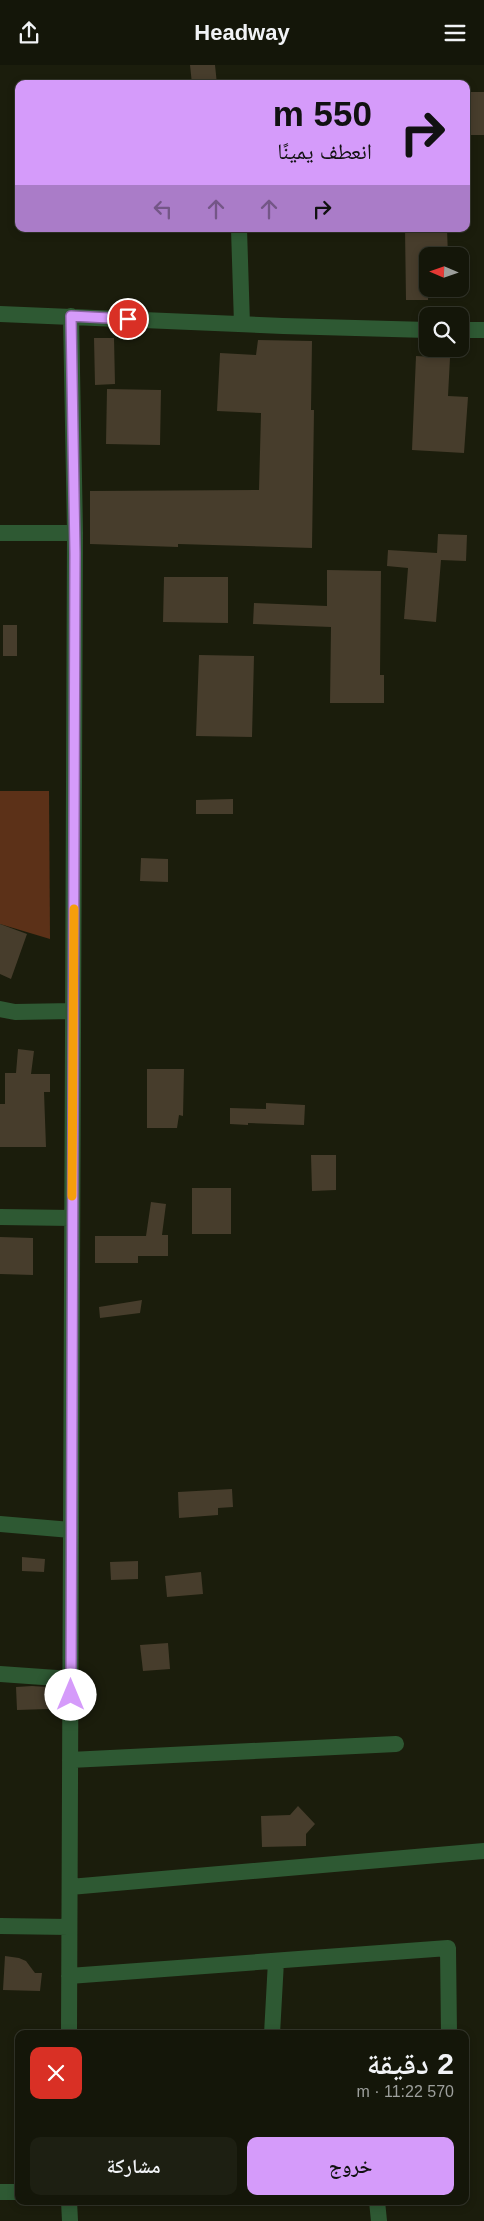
<!DOCTYPE html>
<html lang="ar">
<meta charset="utf-8">
<style>
body{margin:0;font-family:Helvetica,"Noto Naskh Arabic",sans-serif;background:#1d1f12;color:#f1f3f6;direction:rtl;height:100vh;display:flex;flex-direction:column;font-size:19px;white-space:nowrap}
*{box-sizing:border-box;margin:0}
p{font-size:16px;color:#9d9f9c}
.icon{flex:none;width:28px;height:28px;fill:none;stroke:currentColor;stroke-width:2;stroke-linecap:round;stroke-linejoin:round}
.map{position:relative;flex:1;overflow:hidden;direction:ltr}
.details{position:absolute;left:15px;top:1965px;width:454px;height:175px;display:flex;flex-direction:column;background:#141609;border-radius:10px;box-shadow:0 2px 8px #0003,0 0 0 1px #33352a;direction:rtl}
.details>*{flex:none}
.top-card{position:absolute;left:15px;top:15px;width:455px;height:152px;border-radius:10px;box-shadow:0 2px 8px #0003,0 0 0 1px #33352a;direction:rtl;background:#d59bfa;color:#111;overflow:hidden}
.needle{width:32px;rotate:272deg}
.fabs{position:absolute;left:419px;top:182px;display:grid;gap:10px}
.fabs a{display:grid;place-items:center;width:50px;height:50px;border-radius:10px;background:#141609;box-shadow:0 2px 8px #0003,0 0 0 1px #33352a;font-size:25px}
.pin{position:absolute;display:grid;place-items:center;width:42px;height:42px;color:#fff;margin:-21px;border:2px solid #fff;border-radius:50%;box-shadow:0 1px 5px #0007}
.me{position:absolute;width:55px;margin:-28px;rotate:0deg;stroke-linejoin:round;filter:drop-shadow(0 0 4px #0008)}
.turn{display:flex;align-items:center;gap:18px;height:105px;padding:0 15px;font-size:22px}
.turn .icon{width:65px;height:65px;stroke-width:2.5}
.turn b{display:block;font-size:35px;line-height:42px}
.lanes{display:flex;align-items:center;height:48px;padding:0 15px;background:#0003;justify-content:center;gap:25px;direction:ltr}
.lanes .off{opacity:.35}
.round{display:grid;place-items:center;flex:none;width:52px;height:52px;border-radius:10px;background:#1d1f12}
.headline{display:flex;align-items:center;justify-content:space-between;height:85px;padding:0 15px}
h1{font-size:30px;font-weight:600;line-height:38px}
.action{display:flex;gap:10px;margin-top:auto;padding:10px 15px}
.action a{flex:1;height:58px;border-radius:10px;background:#d59bfa;color:#111;font-size:20px;font-weight:600;line-height:58px;text-align:center}
.action a+a{background:#1d1f12;color:#f1f3f6}
header{display:flex;justify-content:space-between;align-items:center;height:65px;padding:0 15px;background:#141609;font-size:22px;font-weight:600}
.map>svg:first-child{display:block}
.green{fill:#5c3118}
.building{fill:#473d2c}
.lines{fill:none;stroke-linecap:round;stroke-linejoin:round}
.minor{stroke:#2e5933;stroke-width:16}
.route-casing{stroke:#8a65a2;stroke-width:12}
.route{stroke:#d59bfa;stroke-width:9}
.slow{stroke:#f59e0b;stroke-width:9}
</style>
<header><svg class="icon" aria-label="menu" viewBox="0 0 24 24"><path d="M4 6h16M4 12h16M4 18h16"/></svg>Headway<svg class="icon" aria-label="share" viewBox="0 0 24 24"><path d="M12 15V3M7 8l5-5 5 5M5 13v7h14v-7"/></svg></header>
<div class="map">
<svg width="484" height="2156" viewBox="0 0 484 2156">
<rect width="100%" height="100%" fill="#1b1d0c"/>
<path class="green" d="M0,726h49l1,148 -50,-15z"/>
<path class="building" d="M190,0h25l2,19h-25z
M466,27h18v43h-18z
M405,164h42l1,27h-20v44h-22z
M94,273h20l1,46 -20,1z
M258,275l54,1 -1,69h3l-2,138 -134,-4v3l-88,-3v-53l169,-1 2,-77 -44,-2 3,-58 36,2z
M416,291l34,2 -2,38 20,1 -4,56 -52,-3z
M107,324l54,1 -1,55 -54,-1z
M438,469l29,1 -1,26 -25,-1 -5,62 -32,-3 4,-51 -21,-2 1,-16 49,3z
M327,505l54,1 -1,104h4v28h-54l1,-76 -78,-3 1,-21 73,3z
M164,512h64v46l-65,-1z
M3,560h14v31h-14z
M199,590l55,1 -2,81 -56,-1z
M233,734v15h-37v-14z
M141,793l27,1v23l-28,-1z
M0,859l27,10 -16,45 -11,-5z
M18,984l16,2 -3,23h19v18h-6l2,55h-46v-43h5v-31h11z
M147,1004h37l-1,47 -4,-1 -2,13h-30z
M266,1038l39,2 -1,20 -56,-2v2l-18,-1v-16l36,1z
M311,1090h25v35l-24,1z
M192,1123h39v46h-39z
M151,1137l15,2 -4,31h6v21h-30v7h-43v-27h51z
M0,1172l33,1v37l-33,-1z
M142,1235l-2,13 -40,5 -1,-11z
M232,1424l1,18 -15,1v7l-39,3 -1,-26z
M22,1492l23,2 -1,13 -22,-1z
M138,1496v18l-27,1 -1,-18z
M201,1507l2,22 -36,3 -2,-21z
M168,1578l2,26 -27,2 -3,-26z
M32,1621l15,1 1,22 -31,1 -1,-23z
M298,1741l17,18 -9,10v12l-44,1 -1,-31 29,-1z
M5,1891l14,2 7,3 9,12h7l-2,18 -37,-1z"/>
<g class="lines">
<path class="minor" d="M239,164l3,95
M0,249l283,12 145,4
M460,265h24
M0,468h75
M0,944l15,3 58,-1
M0,1152l72,1
M0,1459l71,6
M0,1609l71,5
M70,1695l326,-16
M70,1822l414,-36
M0,1861l69,1
M69,1911l379,-28 1,86
M69,1969l6,-1501 -4,-217
M272,1969l4,-73
M0,2127h19
M69,2136l1,20
M377,2136l2,20"/>
</g>
<g class="lines">
<g class="route-casing">
<path id="route" d="M71,1630l4,-1142 -4,-237 57,3"/>
</g>
<use href="#route" class="route"/>
<path class="slow" d="M72,1131l2,-287"/>
</g>
</svg>
<div class="fabs">
<a><svg class="needle" viewBox="-14 -14 28 28"><path d="M0-13l5 13h-10z" fill="#e53935"/><path d="M0 13l5-13h-10z" fill="#9d9f9c"/></svg></a>
<a><svg class="icon" aria-label="search" viewBox="0 0 24 24"><circle cx="10" cy="10" r="6"/><path d="M15 15l6 6"/></svg></a>
</div>
<div class="pin" style="left:128px;top:254px;background:#d93025"><svg class="icon" aria-label="arrive" viewBox="0 0 24 24"><path d="M6 21V4h12l-3 4 3 4H6"/></svg></div>
<svg class="me" style="left:71px;top:1630px" viewBox="-20 -20 40 40"><circle r="19" fill="#fff"/><path d="M0-13L10 11 0 6-10 11z" fill="#d59bfa"/></svg>
<div class="top-card">
<div class="turn"><svg class="icon" aria-label="right" viewBox="0 0 24 24"><path d="M7 20v-9h11M14 6l5 5-5 5"/></svg><div><b>550 m</b>انعطف يمينًا</div></div>
<div class="lanes"><svg class="icon off" aria-label="left" viewBox="0 0 24 24"><path d="M17 20v-9H6M10 6l-5 5 5 5"/></svg><svg class="icon off" aria-label="ahead" viewBox="0 0 24 24"><path d="M12 20V5M6 11l6-6 6 6"/></svg><svg class="icon off" aria-label="ahead" viewBox="0 0 24 24"><path d="M12 20V5M6 11l6-6 6 6"/></svg><svg class="icon" aria-label="right" viewBox="0 0 24 24"><path d="M7 20v-9h11M14 6l5 5-5 5"/></svg></div>
</div>
<section class="details">
<div class="headline"><div><h1>2 دقيقة</h1><p>570 m · 11:22</p></div><a class="round" style="background:#d93025;color:#fff"><svg class="icon" aria-label="close" viewBox="0 0 24 24"><path d="M6 6l12 12M18 6L6 18"/></svg></a></div>
<div class="action"><a>خروج</a><a>مشاركة</a></div>
</section>
</div>
